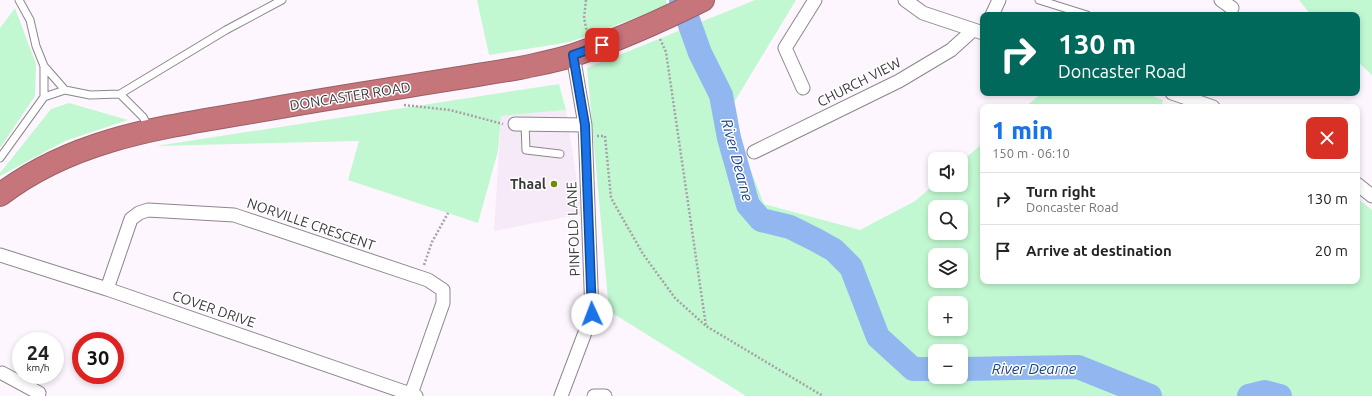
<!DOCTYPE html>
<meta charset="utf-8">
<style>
body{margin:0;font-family:Ubuntu,sans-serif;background:#f2f2f2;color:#222;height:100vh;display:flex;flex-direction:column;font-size:15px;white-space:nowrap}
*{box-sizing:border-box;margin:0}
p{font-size:13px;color:#767676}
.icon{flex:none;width:22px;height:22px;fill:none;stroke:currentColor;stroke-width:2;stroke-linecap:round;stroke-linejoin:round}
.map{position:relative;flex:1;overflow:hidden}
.panel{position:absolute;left:980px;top:104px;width:380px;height:180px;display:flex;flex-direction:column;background:#fff;border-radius:8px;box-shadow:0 2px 6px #0003}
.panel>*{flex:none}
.hud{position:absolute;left:980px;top:12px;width:380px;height:84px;border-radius:8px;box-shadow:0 2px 6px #0003;background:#00695c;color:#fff;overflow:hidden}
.fabs{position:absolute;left:928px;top:152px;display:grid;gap:8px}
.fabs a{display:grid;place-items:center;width:40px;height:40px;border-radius:8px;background:#fff;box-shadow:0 2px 6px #0003;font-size:20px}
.speed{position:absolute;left:12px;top:332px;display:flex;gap:8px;font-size:20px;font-weight:700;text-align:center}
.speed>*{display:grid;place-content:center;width:52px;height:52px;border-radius:50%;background:#fff;box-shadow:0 2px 6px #0003;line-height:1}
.speed small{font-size:10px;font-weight:400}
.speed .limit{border:6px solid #d22;background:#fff;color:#111}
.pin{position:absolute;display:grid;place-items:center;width:34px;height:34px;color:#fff;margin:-17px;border-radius:8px;box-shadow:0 2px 6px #0006}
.me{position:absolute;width:44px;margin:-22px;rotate:358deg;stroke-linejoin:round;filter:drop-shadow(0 0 3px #0008)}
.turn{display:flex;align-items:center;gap:14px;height:84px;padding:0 12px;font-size:18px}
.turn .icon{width:52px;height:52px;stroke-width:2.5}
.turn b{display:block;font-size:28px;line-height:34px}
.round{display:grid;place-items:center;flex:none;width:42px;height:42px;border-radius:8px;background:#f2f2f2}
.head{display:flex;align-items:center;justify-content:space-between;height:68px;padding:0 12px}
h1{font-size:24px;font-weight:800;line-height:30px;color:#1a73e8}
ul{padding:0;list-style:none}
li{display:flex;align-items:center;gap:12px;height:52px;padding:0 12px;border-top:1px solid #e0e0e0}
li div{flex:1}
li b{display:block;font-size:15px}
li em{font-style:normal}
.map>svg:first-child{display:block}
.built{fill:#f7eaf8}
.green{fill:#c2f8d1;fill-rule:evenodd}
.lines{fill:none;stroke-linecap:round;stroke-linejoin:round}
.river{stroke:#91b6f0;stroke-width:24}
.lane-casing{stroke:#8d868d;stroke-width:9}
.street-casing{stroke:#8d868d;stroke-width:15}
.highway-casing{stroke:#956065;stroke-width:24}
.path{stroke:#a6a0a7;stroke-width:2.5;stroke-dasharray:2 2;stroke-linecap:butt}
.lane{stroke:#fff;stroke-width:7}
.street{stroke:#fff;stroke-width:13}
.highway{stroke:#c6757b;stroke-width:22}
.route-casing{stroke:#114b97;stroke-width:10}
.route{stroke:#1a73e8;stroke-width:7}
.poi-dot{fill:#6e8c0a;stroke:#fff;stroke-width:1.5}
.labels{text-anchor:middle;stroke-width:3;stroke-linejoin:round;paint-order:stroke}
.street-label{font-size:14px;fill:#3b383c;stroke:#fff}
.poi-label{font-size:14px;font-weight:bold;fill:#3b383c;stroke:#fff;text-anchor:end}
.water-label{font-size:15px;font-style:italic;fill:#184387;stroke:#fff}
</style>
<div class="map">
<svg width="1372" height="396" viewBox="0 0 1372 396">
<rect width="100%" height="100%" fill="#fef6fe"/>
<path class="built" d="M566,110l16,104 -88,17 7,-115z"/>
<path class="green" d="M477,0h189l2,6 -98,36 -81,13z
M755,0h41l-63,104 9,44 22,56 96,26 55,-29 20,-17 26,1v-23l22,-19v138h374v-83l15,12v186h-626l-137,-85 -22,-243zM935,207h26v26h-26zM935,255h26v26h-26zM935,303h26v26h-26zM935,351h26v26h-26z
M1299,0h73v75l-15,-14v-46h-46z
M15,8l21,56 -1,32 -35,52v-120z
M559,84l7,26 -65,6 -3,35 -20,72 -130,-43 11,-39 -203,5z
M1042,93h103l18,7 -2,7h-136z
M69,103l59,17 -63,21 -65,35v-3l51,-64z"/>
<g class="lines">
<path class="river" d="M681,0l19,53 21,42 8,43 19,67 13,15 29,7 26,13 18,10 17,17 27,70 35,32h22
M961,369l117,-2 72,29
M1249,396l16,-4 15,4"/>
<g class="lane-casing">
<path id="lane" d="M19,0l11,20 6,26 8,20 21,24
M1039,0l48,15
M120,94l106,-64 56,-30
M44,97v-31
M525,123l1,27 34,4
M0,158l44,-61 21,-7 25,5 30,-1 23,23 6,11"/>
</g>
<g class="street-casing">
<path id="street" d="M905,0l18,13 60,20
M1221,0l11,8
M992,15l7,-15
M803,88l-18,-40 30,-48
M1172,93l41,14
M515,124l70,1
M754,152l145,-71 52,-31 21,-19
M1357,184l15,12
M0,255l107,34 309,107
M107,289l24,-70 8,-6 9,-3 86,5 194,65 15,10v13l-32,91
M2,373l37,20 -2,3
M561,396l31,-82 -7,-189 -12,-70
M594,396h11"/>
</g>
<g class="highway-casing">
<path id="highway" d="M0,195c76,-58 166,-68 258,-84 87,-16 175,-28 262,-43 18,-4 36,-7 54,-13 44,-15 87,-34 129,-55"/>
</g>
<path class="path" d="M586,0l-2,18 3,14
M660,39l6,13 40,274 117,70
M404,105l46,5 53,14
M597,136h8l6,62 32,56 32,44 31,28
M424,265l8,-23 16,-29"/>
<use href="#lane" class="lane"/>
<use href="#street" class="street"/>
<use href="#highway" class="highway"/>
</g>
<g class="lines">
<g class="route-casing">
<path id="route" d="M592,314l-7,-189 -12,-70 29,-10"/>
</g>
<use href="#route" class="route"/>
</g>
<circle class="poi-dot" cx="554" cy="184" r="4"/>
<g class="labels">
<g class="street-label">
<text transform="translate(859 82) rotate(-27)" y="5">CHURCH VIEW</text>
<text transform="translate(350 96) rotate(-9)" y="5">DONCASTER ROAD</text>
<text transform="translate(311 224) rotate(19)" y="5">NORVILLE CRESCENT</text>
<text transform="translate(573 229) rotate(-92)" y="5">PINFOLD LANE</text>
<text transform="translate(214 309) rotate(19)" y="5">COVER DRIVE</text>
</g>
<g class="poi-label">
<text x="546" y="189">Thaal</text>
</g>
<g class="water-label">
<text transform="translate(737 160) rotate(75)" y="5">River Dearne</text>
<text x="1034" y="374">River Dearne</text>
</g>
</g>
</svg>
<div class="fabs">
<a><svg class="icon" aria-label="sound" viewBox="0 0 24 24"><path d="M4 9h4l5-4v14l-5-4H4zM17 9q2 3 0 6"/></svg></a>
<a><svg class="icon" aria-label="search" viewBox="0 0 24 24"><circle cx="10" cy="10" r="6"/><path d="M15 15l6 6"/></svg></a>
<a><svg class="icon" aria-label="layers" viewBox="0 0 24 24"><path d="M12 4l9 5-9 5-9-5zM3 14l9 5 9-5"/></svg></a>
<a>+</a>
<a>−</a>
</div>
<div class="speed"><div>24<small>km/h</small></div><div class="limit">30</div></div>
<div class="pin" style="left:602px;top:45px;background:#d93025"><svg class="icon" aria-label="arrive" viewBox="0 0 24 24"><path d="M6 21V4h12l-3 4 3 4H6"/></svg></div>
<svg class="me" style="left:592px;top:314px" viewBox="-20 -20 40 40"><circle r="19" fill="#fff"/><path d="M0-13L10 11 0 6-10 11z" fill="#1a73e8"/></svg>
<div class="hud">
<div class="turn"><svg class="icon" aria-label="right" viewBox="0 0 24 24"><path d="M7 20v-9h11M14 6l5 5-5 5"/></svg><div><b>130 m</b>Doncaster Road</div></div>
</div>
<section class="panel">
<div class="head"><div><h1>1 min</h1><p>150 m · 06:10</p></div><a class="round" style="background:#d93025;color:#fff"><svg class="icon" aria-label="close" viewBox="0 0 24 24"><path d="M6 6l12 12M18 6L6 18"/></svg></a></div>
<ul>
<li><svg class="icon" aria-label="right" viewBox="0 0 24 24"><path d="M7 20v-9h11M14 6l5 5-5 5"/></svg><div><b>Turn right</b><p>Doncaster Road</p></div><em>130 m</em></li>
<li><svg class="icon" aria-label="arrive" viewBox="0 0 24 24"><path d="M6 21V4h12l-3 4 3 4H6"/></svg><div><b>Arrive at destination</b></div><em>20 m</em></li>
</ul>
</section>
</div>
